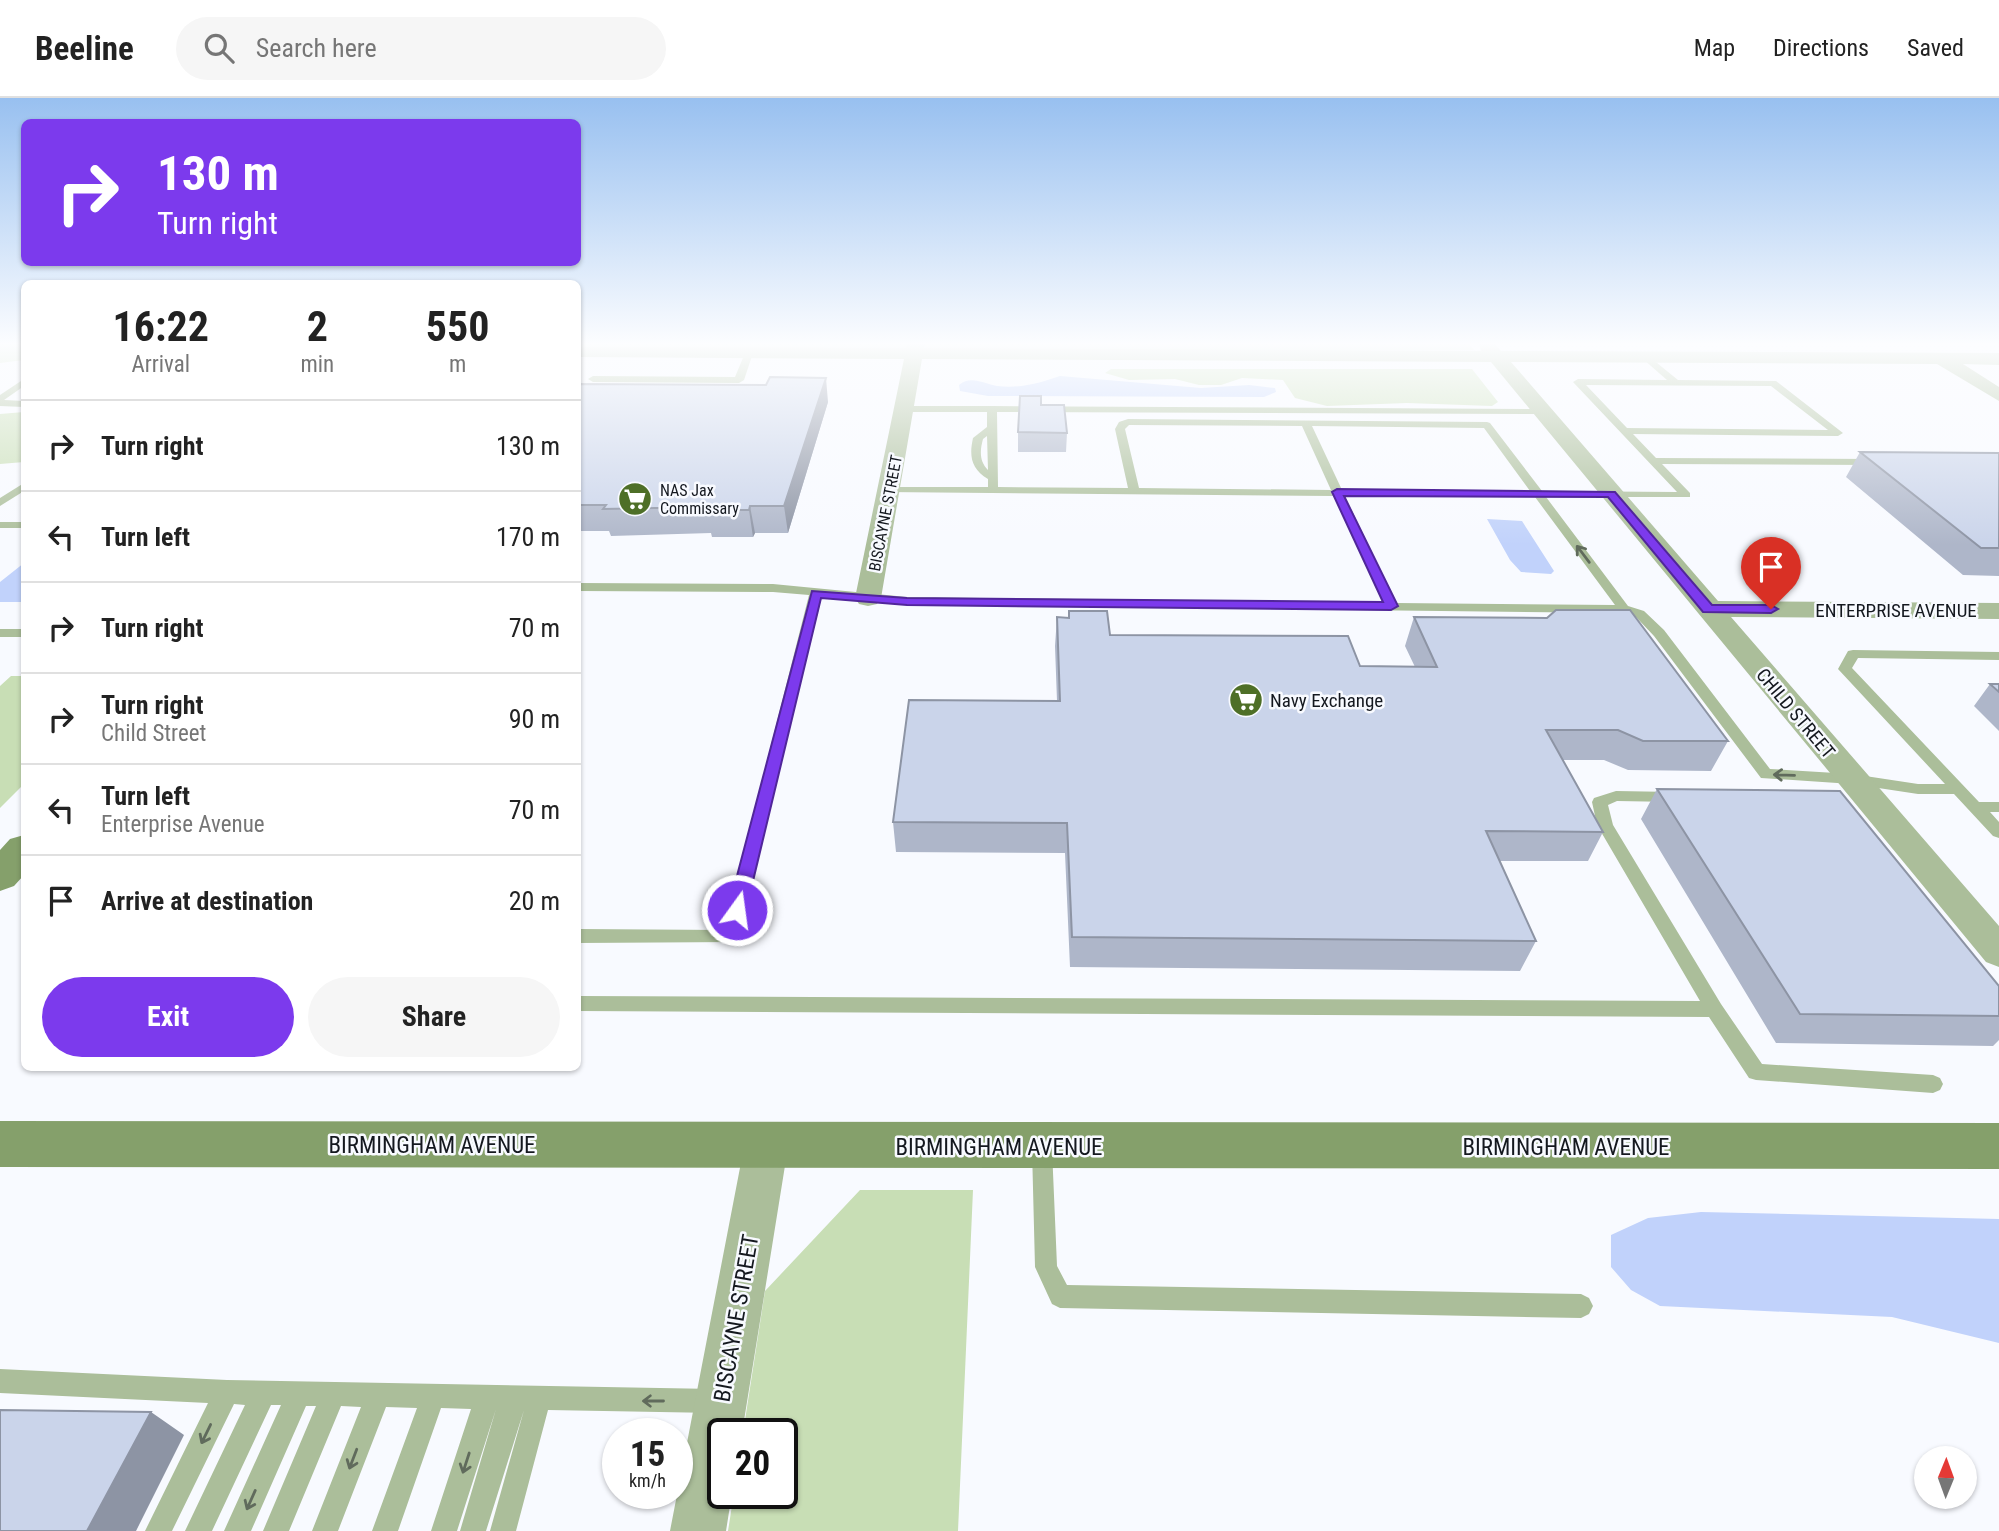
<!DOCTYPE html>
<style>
body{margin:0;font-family:"Roboto Condensed",sans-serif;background:#f6f6f6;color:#222;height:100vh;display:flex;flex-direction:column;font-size:26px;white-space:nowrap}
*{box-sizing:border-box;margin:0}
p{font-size:23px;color:#767676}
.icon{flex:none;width:38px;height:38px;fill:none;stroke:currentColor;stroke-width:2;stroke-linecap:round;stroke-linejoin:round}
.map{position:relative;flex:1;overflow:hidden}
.details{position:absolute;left:21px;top:182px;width:560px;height:791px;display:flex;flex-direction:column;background:#fff;border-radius:10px;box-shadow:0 2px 5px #0004}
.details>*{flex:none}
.top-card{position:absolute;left:21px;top:21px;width:560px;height:147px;border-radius:10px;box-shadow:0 2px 5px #0004;background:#7c3aed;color:#fff;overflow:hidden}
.needle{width:46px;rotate:1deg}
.fabs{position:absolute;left:1914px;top:1348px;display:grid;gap:14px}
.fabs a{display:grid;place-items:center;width:63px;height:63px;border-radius:50%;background:#fff;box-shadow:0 2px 5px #0004;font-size:35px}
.speed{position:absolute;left:602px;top:1320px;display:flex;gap:14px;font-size:35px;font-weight:700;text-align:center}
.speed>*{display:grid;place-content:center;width:91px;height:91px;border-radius:50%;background:#fff;box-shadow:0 2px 5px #0004;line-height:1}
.speed small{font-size:18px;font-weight:400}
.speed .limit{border:4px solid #111;border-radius:10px;background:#fff;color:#111}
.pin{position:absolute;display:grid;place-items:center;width:60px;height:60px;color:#fff;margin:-72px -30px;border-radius:50% 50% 50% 0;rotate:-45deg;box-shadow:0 0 7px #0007}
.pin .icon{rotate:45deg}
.me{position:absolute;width:77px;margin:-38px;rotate:14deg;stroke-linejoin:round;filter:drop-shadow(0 0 5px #0008)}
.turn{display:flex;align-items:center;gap:24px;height:147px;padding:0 21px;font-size:32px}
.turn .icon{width:91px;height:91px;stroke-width:2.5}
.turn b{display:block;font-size:49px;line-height:60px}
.eta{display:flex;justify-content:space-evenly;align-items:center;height:119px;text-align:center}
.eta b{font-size:42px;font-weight:700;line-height:49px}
.button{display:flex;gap:14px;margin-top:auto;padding:14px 21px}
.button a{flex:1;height:80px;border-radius:42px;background:#7c3aed;color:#fff;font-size:28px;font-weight:700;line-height:80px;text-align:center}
.button a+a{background:#f6f6f6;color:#222}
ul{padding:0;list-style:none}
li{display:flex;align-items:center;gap:21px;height:91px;padding:0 21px;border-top:2px solid #e0e0e0}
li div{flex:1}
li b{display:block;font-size:26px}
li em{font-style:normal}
header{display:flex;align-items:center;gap:42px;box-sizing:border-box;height:98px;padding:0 35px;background:#fff;border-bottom:2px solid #e0e0e0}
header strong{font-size:33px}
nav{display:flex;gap:38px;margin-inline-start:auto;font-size:24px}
.search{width:490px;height:63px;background:#f6f6f6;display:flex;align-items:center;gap:18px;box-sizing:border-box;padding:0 24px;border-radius:38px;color:#767676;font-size:26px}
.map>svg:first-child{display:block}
.green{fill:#c8deb5}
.water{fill:#c1d2fb}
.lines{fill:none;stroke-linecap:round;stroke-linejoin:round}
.lane{fill:#abbe9a;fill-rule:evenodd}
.street{fill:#abbe9a;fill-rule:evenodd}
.secondary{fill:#85a06b;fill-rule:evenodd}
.wall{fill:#aeb6c9}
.shaded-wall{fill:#8d94a4}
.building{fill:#cad4ea;stroke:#8d94a4;stroke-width:2}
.oneway{stroke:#606b5c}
.route{fill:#7c3aed;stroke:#51269a;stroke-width:2}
.labels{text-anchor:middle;stroke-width:5;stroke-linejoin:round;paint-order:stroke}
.far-poi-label{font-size:16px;fill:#14181f;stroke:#f8faff;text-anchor:start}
.far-street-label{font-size:16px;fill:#14181f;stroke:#f8faff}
.street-label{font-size:19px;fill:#14181f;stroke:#f8faff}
.poi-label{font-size:19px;fill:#14181f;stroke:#f8faff;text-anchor:start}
.near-street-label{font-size:23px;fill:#14181f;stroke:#f8faff}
</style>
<header>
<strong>Beeline</strong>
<div class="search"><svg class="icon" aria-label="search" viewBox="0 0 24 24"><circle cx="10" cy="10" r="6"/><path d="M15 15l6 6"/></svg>Search here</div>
<nav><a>Map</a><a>Directions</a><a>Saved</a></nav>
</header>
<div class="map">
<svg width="1999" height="1433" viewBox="0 0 1999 1433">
<rect width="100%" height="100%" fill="#f8faff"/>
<path class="green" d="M0,246h24v16l-24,3z
M578,246h329l-1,6 -328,-2z
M921,246h548l5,6h-554z
M1111,271h361l26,33 -6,4 -85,-3 -80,3 -32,-8 -12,-18 -41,-2 -21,7h-22l-24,-6 -46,1 -24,-7z
M24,314v50l-24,2v-50z
M11,578h13v108l-24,24v-122z
M860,1092h113l-15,341h-230l6,-38h48v-60h-39l22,-142z"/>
<path class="water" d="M1060,278l141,12 48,-3 26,3 1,4 -12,5 -276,-1 -28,-5 -1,-6c12,-10 25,-1 38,1 22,3 43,-3 63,-10z
M1487,421l35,2 32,50 -3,3 -30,-2 -11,-12z
M24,465v39h-24v-20z
M1701,1114l298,7v124l-107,-26 -232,-11 -29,-16 -20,-23v-32l37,-17z"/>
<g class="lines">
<path class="lane" d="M749,252l4,3 -9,27 -5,3 -146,-1 -5,-3 5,-3 142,1 10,-24z
M1646,256l32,26 98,1 67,52 -5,3 -205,-2 23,24 218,1 5,3 -5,3 -212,-1 28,29v4h-144l82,109 16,5 20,19 106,139 82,5 66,10h27l-107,-115 10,-18 5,-1 146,2v8l-141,-2 -6,10 127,134h20v10h-9l9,10v16l-6,-2 -39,-42h-36l-66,-10 -91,-6 -107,-142 -18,-19 -13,-4 -716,-8 -85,-9 -85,346 -159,1v-14l146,1 85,-335 -36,-3 -195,-1v-8l195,1 134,13 476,6 -49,-107 -449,-4 -1,-2 5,-3h99v-8c-17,-10 -19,-23 -15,-41l14,-11v-15h-83l-5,-3 5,-3h88l552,3 5,3 -2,2 -550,-2 1,75 130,1 -13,-59 4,-7 9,-3 359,3 3,1 52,68 135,1 -104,-110 5,-3 89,1 -24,-21 -1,-2zM1586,287l185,1 57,44 -201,-2zM1129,327l173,1 29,64 -192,-2 -14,-59zM1312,328l172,2 46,63 -188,-1zM987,338l1,34c-9,-9 -8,-20 -5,-31zM1345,398l190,1 80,108 -219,-2z
M24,281v7l-20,14 20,1v6l-24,-1v-11z
M24,385v8l-24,15v-8z
M0,424h24v6h-24z
M0,531h24v8h-24z
M1616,693l58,1 8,5 -8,5 -57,-1 -9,4 5,20 108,179 41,60 171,11 7,3 3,6 -3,6 -7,3 -177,-13 -7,-2 -40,-61 -1131,-6v-15l1122,5 -103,-176 -5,-23 2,-4z
M1042,1042l7,2 3,7 5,117 10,19 514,9 8,4 4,8 -4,8 -8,4 -521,-10 -8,-4 -17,-37 -3,-118 3,-7z
M0,1271l227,11 488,9 9,3 3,9 -3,9 -9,3 -167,-3 -32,121h-26l34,-121 -38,121h-26l36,-122 -39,122h-26l40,-122 -30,-1 -43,123h-26l45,-123 -31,-1 -48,124h-26l49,-124 -20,-1 -52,125h-26l53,-125h-10l-55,125h-27l57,-126h-10l-59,126h-27l60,-126 -11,-1 -62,127h-27l63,-128 -208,-10z"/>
<path class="street" d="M907,246h18l-1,4 557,3 -2,-7h16l6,7 498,2v12l-36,-1 36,23v14l-62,-37 -426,-2 207,239 281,2v16l-268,-2 268,309v41l-13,-5 -495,-600 -569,-3 -41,239 -4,6 -9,2 -9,-2 -4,-6 49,-239 -326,-2v-10l328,1z
M766,1029l16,6 6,14 -46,286h-19v60h9l-6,38h-56l74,-384 6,-14z"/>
<path class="secondary" d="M24,737v40l-10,11 -14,5v-41l10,-11z
M0,1023l1999,2v46l-1999,-2z"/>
</g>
<path class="wall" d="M578,286l250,18 -40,131h-33l-2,4h-41l-1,-4 -100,3 -2,-5h-31z
M1041,307l26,28 -1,19h-48v-20z
M1860,354l139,1v123l-36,-1 -117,-98z
M1069,513l41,24 250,31 55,1 -10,-21 9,-29 314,124 -17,30 -83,-1 -24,-10h-42l41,72 -15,29h-89l37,80 -16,30 -450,-4 -5,-114 -169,-1 -3,-30 164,-121 -2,-55 2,-29 12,1z
M1990,586h9v47l-25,-25z
M1657,691l342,197v54l-6,6 -217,-3 -135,-224z"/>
<path class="shaded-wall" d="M826,280l2,24 -40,131 -4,-27z
M750,408l5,27 -2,4 -4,-27z
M151,1314l33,23 -48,96h-49z"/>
<path class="building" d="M770,279l56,1 -42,128h-34l-1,4h-42l1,-3 -105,2 3,-4h-28v-121l188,1z
M1020,298h21v9h23l3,28 -49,-1z
M1860,354l139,1v95h-18z
M1556,512h74l98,131h-85l-25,-11h-72l57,102 -117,-1 50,110 -464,-4 -5,-114 -174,-1 16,-122 151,1 -3,-84 12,1v-7h38l3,24 238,1 12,30 77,1 -23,-50 133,1z
M1990,586h9v8z
M1657,691l183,2 159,195v30l-199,-2z
M0,1312l151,2 -64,119h-87z"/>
<defs><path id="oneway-shaft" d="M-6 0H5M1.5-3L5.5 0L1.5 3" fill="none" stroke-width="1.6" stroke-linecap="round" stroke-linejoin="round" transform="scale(1.75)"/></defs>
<g class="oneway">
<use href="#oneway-shaft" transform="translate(1583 456) rotate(-127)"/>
<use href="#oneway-shaft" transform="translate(1784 677) rotate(-178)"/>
<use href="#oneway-shaft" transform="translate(653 1303) rotate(-180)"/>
<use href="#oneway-shaft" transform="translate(206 1336) rotate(116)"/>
<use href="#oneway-shaft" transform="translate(353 1361) rotate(111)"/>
<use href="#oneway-shaft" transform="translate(466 1365) rotate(108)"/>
<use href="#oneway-shaft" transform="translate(251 1402) rotate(114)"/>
</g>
<linearGradient id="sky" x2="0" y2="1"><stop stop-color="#98c0f0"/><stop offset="0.55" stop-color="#fcfdff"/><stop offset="1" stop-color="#fcfdff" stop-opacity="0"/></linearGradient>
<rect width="1999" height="447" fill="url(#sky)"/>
<path class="route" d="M1337,391l278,3 97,113h59l7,4 -7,4 -68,-1 -95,-115 -264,-1 54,110 -7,4 -484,-5 -86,-7 -75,312 -3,5h-12l-3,-5 84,-319 95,7 476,4 -51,-110z"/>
<defs>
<g id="supermarket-disc" transform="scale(1.75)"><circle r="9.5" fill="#4e6f27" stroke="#f8faff"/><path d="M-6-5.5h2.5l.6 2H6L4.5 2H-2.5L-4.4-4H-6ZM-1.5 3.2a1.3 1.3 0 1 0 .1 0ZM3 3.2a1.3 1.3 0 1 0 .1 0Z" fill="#fff"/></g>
</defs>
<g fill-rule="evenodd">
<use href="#supermarket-disc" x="635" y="401"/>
<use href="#supermarket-disc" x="1246" y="602"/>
</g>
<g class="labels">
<g class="far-poi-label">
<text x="660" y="398">NAS Jax<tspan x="660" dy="18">Commissary</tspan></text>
</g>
<g class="far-street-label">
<text transform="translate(885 415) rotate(-79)" y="6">BISCAYNE STREET</text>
</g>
<g class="street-label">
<text x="1896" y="519">ENTERPRISE AVENUE</text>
<text transform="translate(1796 615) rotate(50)" y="7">CHILD STREET</text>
</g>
<g class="poi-label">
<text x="1270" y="609">Navy Exchange</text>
</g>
<g class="near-street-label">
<text x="432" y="1055">BIRMINGHAM AVENUE</text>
<text x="999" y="1057">BIRMINGHAM AVENUE</text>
<text x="1566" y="1057">BIRMINGHAM AVENUE</text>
<text transform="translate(736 1220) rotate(-80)" y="8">BISCAYNE STREET</text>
</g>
</g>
</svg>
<div class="fabs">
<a><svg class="needle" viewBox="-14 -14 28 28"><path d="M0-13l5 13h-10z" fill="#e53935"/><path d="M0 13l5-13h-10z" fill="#767676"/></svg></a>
</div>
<div class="speed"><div>15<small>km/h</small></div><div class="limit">20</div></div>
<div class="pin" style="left:1771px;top:511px;background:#d93025"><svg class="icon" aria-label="arrive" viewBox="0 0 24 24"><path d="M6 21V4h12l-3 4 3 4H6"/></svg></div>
<svg class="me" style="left:737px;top:812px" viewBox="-20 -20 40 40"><circle r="17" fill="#7c3aed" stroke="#fff" stroke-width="3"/><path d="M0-11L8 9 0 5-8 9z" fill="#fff"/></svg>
<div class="top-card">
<div class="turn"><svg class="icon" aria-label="right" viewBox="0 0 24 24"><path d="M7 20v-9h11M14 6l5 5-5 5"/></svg><div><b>130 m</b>Turn right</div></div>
</div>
<section class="details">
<div class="eta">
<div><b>16:22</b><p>Arrival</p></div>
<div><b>2</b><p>min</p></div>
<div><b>550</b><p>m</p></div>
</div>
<ul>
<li><svg class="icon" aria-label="right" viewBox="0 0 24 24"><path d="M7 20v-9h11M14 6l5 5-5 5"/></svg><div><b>Turn right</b></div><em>130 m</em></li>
<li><svg class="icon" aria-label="left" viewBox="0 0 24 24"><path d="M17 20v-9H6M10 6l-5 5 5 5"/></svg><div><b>Turn left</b></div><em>170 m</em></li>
<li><svg class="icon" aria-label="right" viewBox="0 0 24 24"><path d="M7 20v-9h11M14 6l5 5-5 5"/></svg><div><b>Turn right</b></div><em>70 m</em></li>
<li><svg class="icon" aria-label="right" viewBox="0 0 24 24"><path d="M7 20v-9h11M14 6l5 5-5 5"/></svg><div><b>Turn right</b><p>Child Street</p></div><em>90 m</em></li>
<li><svg class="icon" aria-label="left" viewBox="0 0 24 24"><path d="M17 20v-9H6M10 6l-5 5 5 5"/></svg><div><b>Turn left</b><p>Enterprise Avenue</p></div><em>70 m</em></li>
<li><svg class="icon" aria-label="arrive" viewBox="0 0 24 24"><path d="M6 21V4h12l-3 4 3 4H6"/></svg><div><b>Arrive at destination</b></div><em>20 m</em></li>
</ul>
<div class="button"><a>Exit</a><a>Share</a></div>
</section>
</div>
